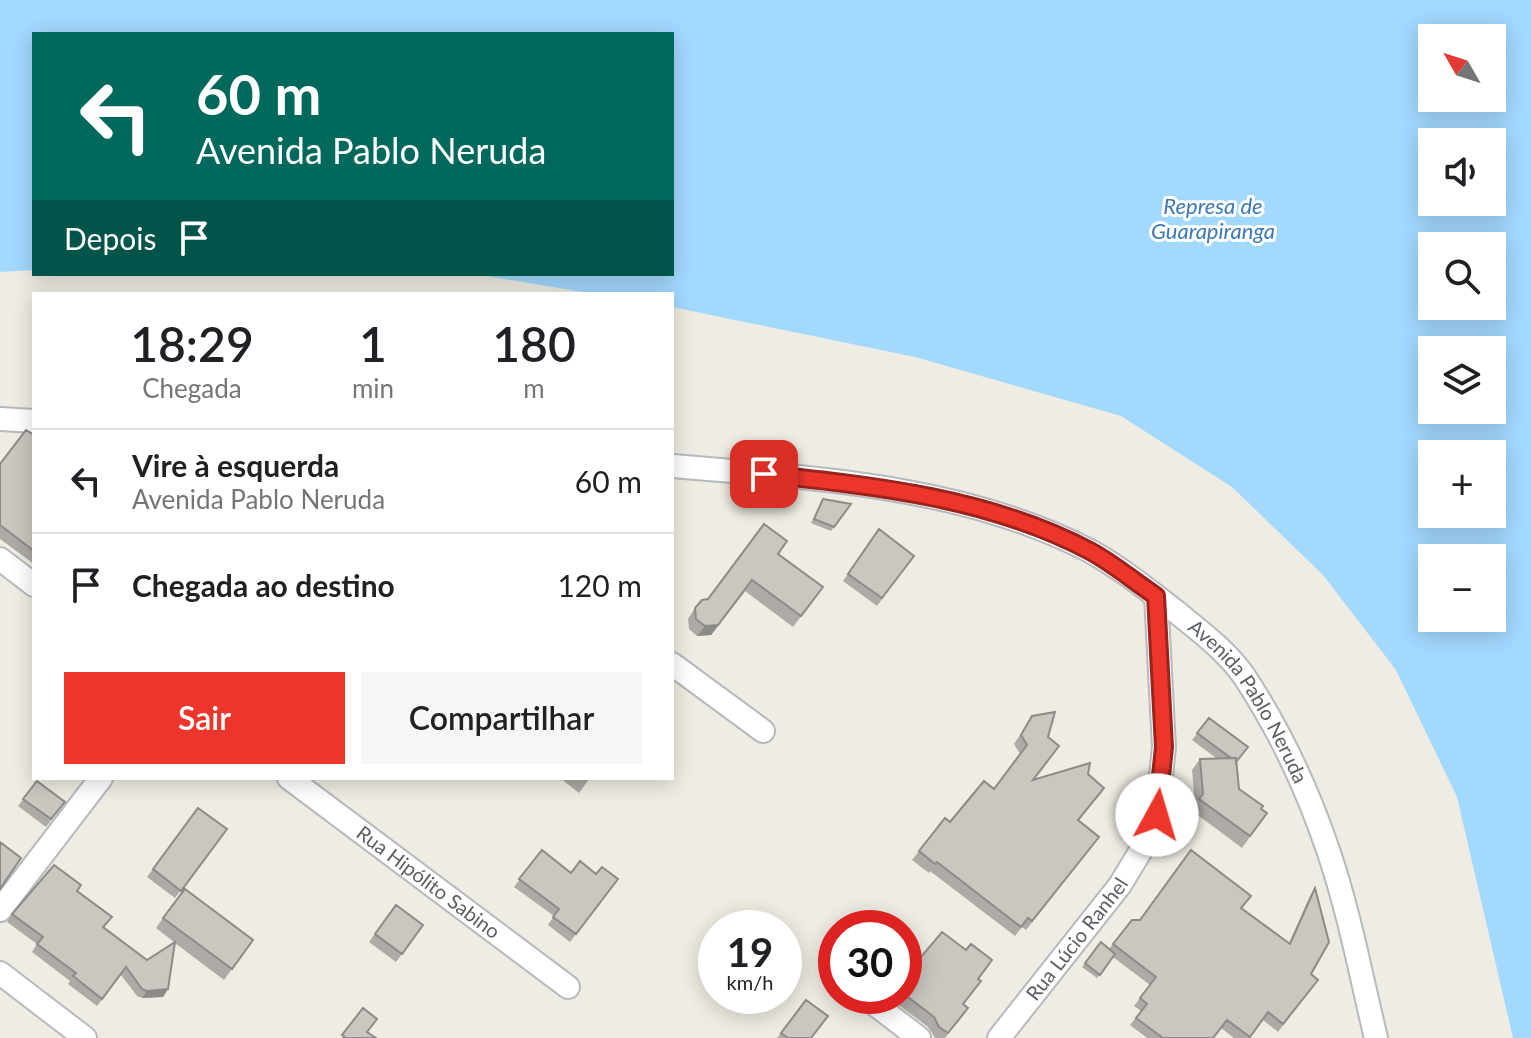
<!DOCTYPE html>
<html lang="pt">
<meta charset="utf-8">
<style>
body{margin:0;font-family:Lato,sans-serif;background:#f6f6f6;color:#202124;height:100vh;display:flex;flex-direction:column;font-size:30px;white-space:nowrap}
*{box-sizing:border-box;margin:0}
p{font-size:26px;color:#757577}
.icon{flex:none;width:44px;height:44px;fill:none;stroke:currentColor;stroke-width:2;stroke-linecap:round;stroke-linejoin:round}
.map{position:relative;flex:1;overflow:hidden}
.details{position:absolute;left:32px;top:292px;width:642px;height:488px;display:flex;flex-direction:column;background:#fff;border-radius:0px;box-shadow:0 4px 20px #0003}
.details>*{flex:none}
.top-card{position:absolute;left:32px;top:32px;width:642px;height:244px;border-radius:0px;box-shadow:0 4px 20px #0003;background:#00695c;color:#fff;overflow:hidden}
.needle{width:52px;rotate:309deg}
.buttons{position:absolute;left:1418px;top:24px;display:grid;gap:16px}
.buttons a{display:grid;place-items:center;width:88px;height:88px;border-radius:0px;background:#fff;box-shadow:0 4px 20px #0003;font-size:40px}
.speed{position:absolute;left:698px;top:910px;display:flex;gap:16px;font-size:40px;font-weight:700;text-align:center}
.speed>*{display:grid;place-content:center;width:104px;height:104px;border-radius:50%;background:#fff;box-shadow:0 4px 20px #0003;line-height:1}
.speed small{font-size:20px;font-weight:400}
.speed .limit{border:12px solid #d22;background:#fff;color:#111}
.pin{position:absolute;display:grid;place-items:center;width:68px;height:68px;color:#fff;margin:-34px;border-radius:16px;box-shadow:0 4px 12px #0006}
.me{position:absolute;width:88px;margin:-44px;rotate:6deg;stroke-linejoin:round;filter:drop-shadow(0 0 6px #0008)}
.turn{display:flex;align-items:center;gap:28px;height:168px;padding:0 32px;font-size:36px}
.turn .icon{width:104px;height:104px;stroke-width:2.5}
.turn b{display:block;font-size:56px;line-height:68px}
.then{display:flex;align-items:center;height:76px;padding:0 32px;background:#0003;gap:16px;font-size:30px}
.eta{display:flex;justify-content:space-evenly;align-items:center;height:136px;text-align:center}
.eta b{font-size:48px;font-weight:600;line-height:56px}
.primary-button{display:flex;gap:16px;margin-top:auto;padding:16px 32px}
.primary-button a{flex:1;height:92px;border-radius:0px;background:#ed362b;color:#fff;font-size:32px;font-weight:600;line-height:92px;text-align:center}
.primary-button a+a{background:#f6f6f6;color:#202124}
ul{padding:0;list-style:none}
li{display:flex;align-items:center;gap:24px;height:104px;padding:0 32px;border-top:2px solid #e0e0e0}
li div{flex:1}
li b{display:block;font-size:30px}
li em{font-style:normal}
.map>svg:first-child{display:block}
.water{fill:#a3d9ff;fill-rule:evenodd}
.lines{fill:none;stroke-linecap:round;stroke-linejoin:round}
.street-casing{stroke:#b6babe;stroke-width:26}
.street{stroke:#fff;stroke-width:22}
.wall{fill:#aeaba6}
.shaded-wall{fill:#8d8b87}
.building{fill:#cac7c1;stroke:#8d8b87;stroke-width:2}
.route-casing{stroke:#9a231c;stroke-width:20}
.route{stroke:#ed362b;stroke-width:14}
.labels{text-anchor:middle;stroke-width:6;stroke-linejoin:round;paint-order:stroke}
.street-label{font-size:20px;fill:#5c6065;stroke:#fff}
.water-label{font-size:22px;font-style:italic;fill:#3d79b4;stroke:#fff}
</style>
<div class="map">
<svg width="1531" height="1038" viewBox="0 0 1531 1038">
<rect width="100%" height="100%" fill="#efece3"/>
<path class="water" d="M0,0h1531v1038h-18l-56,-241 -61,-127 -73,-95 -91,-88 -111,-71 -206,-59 -243,-50v-13h-78l-119,-20h197v-240h-638v236l-34,2zM1432,38h60v60h-60zM1492,142v60h-60v-60zM1492,246v60h-60v-60zM1432,350h60v60h-60zM1492,454v60h-60v-60zM1492,558v60h-60v-60z"/>
<g class="lines">
<g class="street-casing">
<g id="street">
<path d="M0,419l34,2"/>
<path id="s1" d="M672,466c141,12 290,19 418,85 29,16 58,39 84,59 24,20 52,40 70,66 35,53 64,115 84,174 21,61 33,126 48,188"/>
<path d="M0,559l34,26"/>
<path d="M672,664l91,67"/>
<path id="s2" d="M289,778l279,209"/>
<path d="M0,910l101,-132"/>
<path d="M0,973l85,65"/>
<path d="M833,973l3,2"/>
<path d="M864,996l55,42"/>
<path id="s3" d="M999,1038l121,-153 20,-33 17,-37 7,-68 -8,-151"/>
</g>
</g>
<use href="#street" class="street"/>
</g>
<path class="wall" d="M34,435v129l-34,-25v-75z
M823,499l28,5 -20,27 -20,-8z
M879,529l35,27 -37,50 -34,-25z
M778,554l45,33 -30,40 -48,-36 -34,44 -14,1 -8,-7 -1,-10 7,-11z
M1032,716l2,64 54,-6 16,14 -26,32 14,26 -66,84 -4,-3 -7,9 -85,-65 -1,2 -17,-13 33,-42 5,4 44,-33 26,-35 -6,-10z
M1209,718l27,44 3,27 28,24 -25,35 -51,-38 4,-5 -3,-35 8,-11 16,-1 -24,-18z
M560,778h30l-11,15z
M37,781l28,21 -19,25 -28,-21z
M198,808l29,21 -52,69 -28,-21z
M542,850l29,23 25,1 22,5 -48,63 -22,-17 6,-9 -40,-29z
M1315,888l-4,86 1,14 -34,44 -15,-12 -13,18h-16l-13,-10 -7,10h-67l-17,-13 11,-14 -7,-5 16,-21 -37,-28 -16,21 -15,-11 19,-25 8,7 23,-29 110,-11 47,34 21,-47z
M77,891l27,37 43,32 27,-18 -18,-14 7,-10 90,22 -29,40 -49,-37 -7,46 -5,8 -21,1 -5,-2 -16,-21 -24,31 -29,-22 2,-3 -38,-29 5,-8 -30,-22 5,-8z
M396,905l27,20 -27,37 -27,-20z
M904,977l75,2 -5,12 -10,13 4,4 -7,10 -16,20h-10l-7,-11 -40,-30 16,-1z
M806,1000l6,38h-35z"/>
<path class="shaded-wall" d="M745,591l-34,44 -14,1 8,-10z
M168,989l-5,8 -21,1 5,-7z"/>
<path class="building" d="M26,430l8,5v116l-34,-26v-61z
M823,499l28,5 -17,23 -20,-8z
M764,524l23,17 -9,13 45,33 -22,29 -49,-36 -34,45 -13,1 -9,-7 -1,-11 7,-8 6,-1z
M879,529l35,27 -32,42 -34,-24z
M1055,712l-7,25 11,9 -26,34 57,-17 -2,11 16,14 -26,32 21,17 -67,84 -4,-3 -7,9 -84,-65 -2,2 -16,-13 26,-33 5,4 34,-41 10,8 33,-44 -6,-10 11,-19z
M1209,718l39,29 -12,15v-4h-5l-34,-25z
M1236,758l3,31 24,17 -2,3 6,4 -17,23 -51,-37 4,-5 -3,-35z
M37,781l28,21 -14,17 -28,-20z
M198,808l29,21 -46,62 -28,-22z
M0,842l21,16 -21,31z
M542,850l29,23 9,-12 16,13 6,-7 16,12 -42,55 -23,-17 6,-8 -40,-30z
M1191,850l60,46 -10,12 49,36 25,-56 14,54 -18,32 7,6 -35,44 -15,-12 -18,25 -23,-17 -14,18h-50l-27,-20 11,-14 -7,-6 16,-21 -43,-33 19,-24h8z
M54,865l27,20 -4,6 35,26 -9,10 44,33 28,-18 -7,47 -21,2 -5,-2 -16,-22 -24,32 -29,-23 3,-3 -39,-29 6,-7 -31,-23z
M185,889l68,51 -21,29 -69,-51z
M396,905l27,20 -21,29 -27,-20z
M942,932l24,18 5,-6 21,16 -14,19 3,2 -18,23 5,4 -20,25 -9,-6 -5,-10 -30,-23v-17z
M1101,942l14,12 -15,21 -15,-12z
M806,1000l22,16 -17,22h-23l-7,-5z
M363,1008l14,11 -10,13 9,6h-33l1,-2 -2,-1z"/>
<g class="lines">
<g class="route-casing">
<path id="route" d="M764,474c112,12 226,24 326,77 24,13 45,31 66,45l8,151 -7,68"/>
</g>
<use href="#route" class="route"/>
</g>
<g class="labels">
<g class="street-label">
<text dy="7" stroke="none"><textPath href="#s1" startOffset="652">Avenida Pablo Neruda</textPath></text>
<text dy="7" stroke="none"><textPath href="#s2" startOffset="174">Rua Hipólito Sabino</textPath></text>
<text dy="7" stroke="none"><textPath href="#s3" startOffset="126">Rua Lúcio Ranhel</textPath></text>
</g>
<g class="water-label">
<text x="1213" y="214">Represa de<tspan x="1213" dy="25">Guarapiranga</tspan></text>
</g>
</g>
</svg>
<div class="buttons">
<a><svg class="needle" viewBox="-14 -14 28 28"><path d="M0-13l5 13h-10z" fill="#e53935"/><path d="M0 13l5-13h-10z" fill="#757577"/></svg></a>
<a><svg class="icon" aria-label="sound" viewBox="0 0 24 24"><path d="M4 9h4l5-4v14l-5-4H4zM17 9q2 3 0 6"/></svg></a>
<a><svg class="icon" aria-label="search" viewBox="0 0 24 24"><circle cx="10" cy="10" r="6"/><path d="M15 15l6 6"/></svg></a>
<a><svg class="icon" aria-label="layers" viewBox="0 0 24 24"><path d="M12 4l9 5-9 5-9-5zM3 14l9 5 9-5"/></svg></a>
<a>+</a>
<a>−</a>
</div>
<div class="speed"><div>19<small>km/h</small></div><div class="limit">30</div></div>
<div class="pin" style="left:764px;top:474px;background:#d93025"><svg class="icon" aria-label="arrive" viewBox="0 0 24 24"><path d="M6 21V4h12l-3 4 3 4H6"/></svg></div>
<svg class="me" style="left:1157px;top:815px" viewBox="-20 -20 40 40"><circle r="19" fill="#fff"/><path d="M0-13L10 11 0 6-10 11z" fill="#ed362b"/></svg>
<div class="top-card">
<div class="turn"><svg class="icon" aria-label="left" viewBox="0 0 24 24"><path d="M17 20v-9H6M10 6l-5 5 5 5"/></svg><div><b>60 m</b>Avenida Pablo Neruda</div></div>
<div class="then">Depois<svg class="icon" aria-label="arrive" viewBox="0 0 24 24"><path d="M6 21V4h12l-3 4 3 4H6"/></svg></div>
</div>
<section class="details">
<div class="eta">
<div><b>18:29</b><p>Chegada</p></div>
<div><b>1</b><p>min</p></div>
<div><b>180</b><p>m</p></div>
</div>
<ul>
<li><svg class="icon" aria-label="left" viewBox="0 0 24 24"><path d="M17 20v-9H6M10 6l-5 5 5 5"/></svg><div><b>Vire à esquerda</b><p>Avenida Pablo Neruda</p></div><em>60 m</em></li>
<li><svg class="icon" aria-label="arrive" viewBox="0 0 24 24"><path d="M6 21V4h12l-3 4 3 4H6"/></svg><div><b>Chegada ao destino</b></div><em>120 m</em></li>
</ul>
<div class="primary-button"><a>Sair</a><a>Compartilhar</a></div>
</section>
</div>
